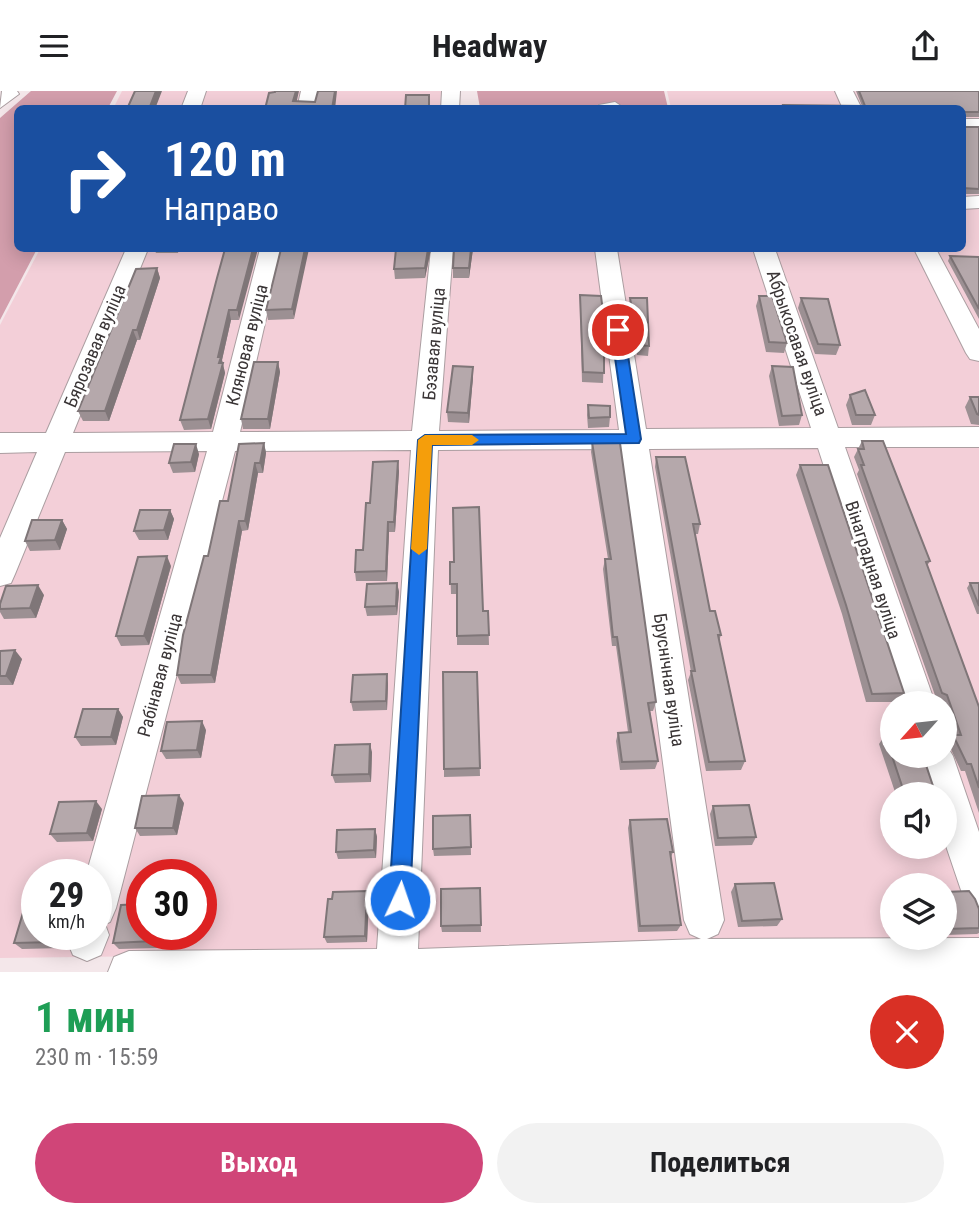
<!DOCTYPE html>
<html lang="ru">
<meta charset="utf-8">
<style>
body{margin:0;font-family:"Roboto Condensed",sans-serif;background:#f2f2f2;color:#202124;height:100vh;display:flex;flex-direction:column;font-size:26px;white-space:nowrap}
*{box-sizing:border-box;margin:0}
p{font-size:23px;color:#757577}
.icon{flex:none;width:38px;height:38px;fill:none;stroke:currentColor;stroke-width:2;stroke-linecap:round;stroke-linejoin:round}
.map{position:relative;height:881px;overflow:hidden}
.drawer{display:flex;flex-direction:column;background:#fff;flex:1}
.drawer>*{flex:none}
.hud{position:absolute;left:14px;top:14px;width:952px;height:147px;border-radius:10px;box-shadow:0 4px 18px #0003;background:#1a4fa0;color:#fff;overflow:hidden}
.needle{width:46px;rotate:243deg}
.controls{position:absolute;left:880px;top:600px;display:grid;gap:14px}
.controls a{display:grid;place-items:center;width:77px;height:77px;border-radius:50%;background:#fff;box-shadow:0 4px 18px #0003;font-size:35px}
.speed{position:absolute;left:21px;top:768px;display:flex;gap:14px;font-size:35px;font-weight:700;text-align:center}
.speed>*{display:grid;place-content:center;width:91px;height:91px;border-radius:50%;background:#fff;box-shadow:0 4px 18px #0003;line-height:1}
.speed small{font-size:18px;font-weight:400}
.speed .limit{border:10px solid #d22;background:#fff;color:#111}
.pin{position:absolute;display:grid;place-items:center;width:60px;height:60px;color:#fff;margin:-30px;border:4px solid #fff;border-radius:50%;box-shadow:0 2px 7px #0007}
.me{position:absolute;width:77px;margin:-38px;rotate:3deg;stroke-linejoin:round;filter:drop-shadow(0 0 5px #0008)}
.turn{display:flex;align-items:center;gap:24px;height:147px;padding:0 35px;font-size:32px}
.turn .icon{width:91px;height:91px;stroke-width:2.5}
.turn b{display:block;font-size:49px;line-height:60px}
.round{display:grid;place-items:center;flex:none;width:74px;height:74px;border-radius:37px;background:#f2f2f2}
.headline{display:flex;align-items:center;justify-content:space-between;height:119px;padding:0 35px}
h1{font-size:42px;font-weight:700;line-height:52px;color:#1e9e55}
.primary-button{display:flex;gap:14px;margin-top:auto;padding:14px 35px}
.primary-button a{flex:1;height:80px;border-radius:42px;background:#d04578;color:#fff;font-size:28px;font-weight:700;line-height:80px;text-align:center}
.primary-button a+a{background:#f2f2f2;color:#202124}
header{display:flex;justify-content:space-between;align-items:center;height:91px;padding:0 35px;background:#fff;font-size:32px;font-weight:700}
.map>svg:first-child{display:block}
.green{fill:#f3cfd8;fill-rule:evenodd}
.forest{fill:#d39eac}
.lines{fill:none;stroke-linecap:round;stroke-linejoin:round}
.minor-casing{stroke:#ab9ea1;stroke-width:2}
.minor{fill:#fff;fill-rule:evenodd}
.wall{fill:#9c9093}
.shaded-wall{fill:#7f7678}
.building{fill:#b5a8ab;stroke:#7f7678;stroke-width:2}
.route{fill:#1a73e8;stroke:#114b97;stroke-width:2}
.slow{fill:#f59e0b}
.labels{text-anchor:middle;stroke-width:6;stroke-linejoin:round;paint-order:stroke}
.street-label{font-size:18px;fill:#3a3536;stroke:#fff}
</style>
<header><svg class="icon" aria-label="menu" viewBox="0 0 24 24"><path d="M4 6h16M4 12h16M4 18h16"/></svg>Headway<svg class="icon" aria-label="share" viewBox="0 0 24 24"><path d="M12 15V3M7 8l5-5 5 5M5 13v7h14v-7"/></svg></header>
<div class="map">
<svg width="979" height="881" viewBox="0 0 979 881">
<rect width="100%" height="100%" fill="#f4e7ea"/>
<path class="green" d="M122,0h319l-1,17 -327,1z
M667,0h312v881h-570l-28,-19 -381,5v-633l40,-76h922v-140l-291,-1zM892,612h53v53h-53zM892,704h53v52h-53zM37,784h59v60h-59zM142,784h59v60h-59zM892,794h53v53h-53z"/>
<path class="forest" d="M31,0h86l-9,17 -90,1v140h19l-37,71v-202z
M477,0h187l4,17h-188z"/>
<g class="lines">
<g class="minor-casing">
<path id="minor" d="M2,0h15l2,3 -19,14z
M188,0h18l-6,18h-19z
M301,0h18l-4,18h-18z
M442,0h18l-1,18h-18z
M835,0h18l9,18h-19z
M615,11l9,6 -27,1 2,-4z
M962,28h17v12h-17z
M979,105v12l-17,1v-12z
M126,158h22l-75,184 140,-1 47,-183h22l-42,183 172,-1 19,-182h22l-14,182 180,-1 -24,-181h22l29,180 165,-1 -58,-179h22l63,179 141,-1v20h-134l90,256h-34l-83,-255 -169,1 75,471 -6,14 -11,5 272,-1v34h-871l6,-15 15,-6 248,-2 34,-499 -176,1 -119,457 -6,14 -5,2 4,11 -8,20 -14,6 -14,-6 -6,-14 2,-6h27v-60h-10l121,-424 -142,1 -50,122 -4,9 -11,3v-48l37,-86 -37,1v-20h46zM621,358l63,471 6,14 11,5 -283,10 20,-499z
M914,158h22l43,80v32l-9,-2 -4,-6z
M945,652l8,13 26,76v76l-14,-6 -20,-59v-48h-16l-12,-39h28z"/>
</g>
<use href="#minor" class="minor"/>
</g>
<path class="wall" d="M856,0h123v26h-17v-8h-180l1,-4 79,1z
M962,36h17v67h-17z
M154,158h25l-1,4h-22z
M225,158l14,71h-8l-9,40 3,13 -14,56 -27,1 -4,-10z
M281,158l13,70 -26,1 -2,-10z
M431,158l-6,29 -30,1 -1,-10z
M473,158l-4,29h-16v-10z
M950,165l29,1v62l-31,-58z
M157,177l3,10 -20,62h-3l-28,81h-26l-5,-10z
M580,204l27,49 -1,10h-2l-1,29 -21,-1 -2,-77z
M759,205l28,47 -3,10 -18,-1 -10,-46z
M630,207l19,48 -1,10 -11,-1 -8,-47z
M801,207l39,47 -4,10 -21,-1 -17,-46z
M278,271l2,10 -10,57h-27l-2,-10z
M772,275l30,49 -3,10 -20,1 -10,-50z
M473,286l-4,46 -21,-1 -1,-10z
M850,304l25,20 -4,10h-19l-6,-20z
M970,306h9v28l-8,-1 -6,-17z
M588,314l22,12 -1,10 -21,1 -1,-13z
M862,350l68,120 -3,5 52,141v106l-14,-42h-4l-12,-26 -4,5v-16l4,6 4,-5 -8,-23v-9l-8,-2 -80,-227 2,-4 -5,-13z
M592,351l64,260 -3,9h-3l8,50 -3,8 -35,1 -4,-29 2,-8 10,-1 -12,-86h-4l-9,-77 2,-10h3l-17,-107z
M264,352l2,10 -3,20h-5l-10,57 -6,1 -27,152 -34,1 -4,-9 31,-119 20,-55z
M199,363l-4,18 -22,1 -4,-10z
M656,366l44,67 -2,10h-3l15,77 11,24 -2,6 26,120 -4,9 -35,1 -18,-91 3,-8 -36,-205z
M800,374l104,228 -6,9h-32l-24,-88 -46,-139z
M399,380l-4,61h-6l-2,49h-31l-1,-9 8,-22 7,-47z
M170,419l4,9 -6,21h-29l-5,-9z
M62,429l5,9 -7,21 -30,1 -5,-10z
M450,471l33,49h5l1,34h-32v-51h-6z
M171,475l-22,79 -28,1 -5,-10z
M397,492l2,9 -2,23 -30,1 -2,-9z
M970,492h9v31h-2l-10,-26z
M44,504l-8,23 -32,1 -4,-7v-8z
M0,560l22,8 -9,26h-13z
M477,581l3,104 -36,1v-8z
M388,592l-1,27 -34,1 -2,-9z
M118,618l5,8 -7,28 -35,1 -6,-9z
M206,639l-5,28 -35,1 -5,-8z
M885,644l51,60h-40l-17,-51z
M372,661l-1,30 -36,1 -3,-8z
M184,712l-7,32 -37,1 -5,-8z
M713,715l43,31 -4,8 -37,1 -5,-32z
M102,718l-9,32 -36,1 -7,-8z
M470,724l1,40 -37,1 -1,-7z
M630,729l43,32 -2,5 10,68 -4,6 -39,1 -10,-104z
M375,738l2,8 -1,21 -38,1 -2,-7z
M735,793l47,35 -5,7 -39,1 -7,-35z
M480,797l1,44h-39l-1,-6z
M945,801l34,17v24l-2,1 -32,1z
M369,807l-2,44 -40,1 -3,-6z
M37,844h29l-4,13 -40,1 -8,-6z
M162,844l-2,13 -41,1 -6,-6z"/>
<path class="shaded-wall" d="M156,0h6l-7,18h-6z
M296,0h3l-4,18 -2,-8z
M335,0h2l-2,18h-3z
M253,158h5l-19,71 -2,-10z
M305,158h4l-15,70 -2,-10z
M428,158h3l-6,29v-10z
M471,158h2l-4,29v-10z
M157,177l3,10 -20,62 -3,-10z
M229,219l2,10 -9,40 3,13 -14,56 -3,-10 10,-62z
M133,239l4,10 -28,81 -4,-10z
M278,271l2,10 -10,57 -2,-10z
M473,276v10l-4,46 -1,-10z
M264,352l2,10 -3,20 -3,-10z
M196,353l3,10 -4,18 -4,-10z
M398,370l1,10 -4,61 -1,-10z
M255,372l3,10 -10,57 -3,-9z
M170,419l4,9 -6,21 -4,-10z
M62,429l5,9 -7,21 -5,-10z
M239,430l3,10 -27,152 -4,-8z
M388,431l1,10 -2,49 -1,-10z
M167,465l4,10 -22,79 -5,-9z
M397,492l2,9 -2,23 -1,-9z
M38,494l6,10 -8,23 -6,-10z
M15,559l7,9 -9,26 -7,-9z
M387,583l1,9 -1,27 -1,-9z
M118,618l5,8 -7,28 -5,-8z
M202,630l4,9 -5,28 -4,-8z
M370,653l2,8 -1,30 -2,-8z
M179,704l5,8 -7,32 -4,-7z
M96,710l6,8 -9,32 -6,-8z
M375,738l2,8 -1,21 -2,-8z
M367,800l2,7 -2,44 -2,-6z
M57,844h9l-4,13 -7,-6z
M155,844h7l-2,13 -6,-7z"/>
<path class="building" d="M135,0h21l-7,18h-22z
M275,0h21l-3,10 22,1 3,-11h17l-3,18h-67l4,-16 6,-1z
M859,0h120v21h-17v-3h-178l-1,-4 82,1z
M406,4h23v14h-24z
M962,36h17v62l-17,-1z
M225,158h28l-16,61h-8l-11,47h3l-2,6h4l-15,56 -28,1 37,-142z
M281,158h24l-13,60 -26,1z
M396,158h32l-3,19 -31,1z
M454,158h17l-2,19h-16z
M950,165l29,1v52z
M157,177l-20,62h-4l-28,81h-27l58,-142z
M580,204l21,1 6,48h-3v29l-21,-1z
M759,205h13l15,47 -18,-1z
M630,207h17l2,48 -11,-1z
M801,207l27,1 12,46 -22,-1z
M254,271h24l-10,57h-27z
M453,275l20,1 -5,46 -21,-1z
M772,275l21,1 9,48 -20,1z
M865,299l10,25h-19l-6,-20z
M970,306h9v18l-2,-1z
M588,314l22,1v11l-21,1z
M862,350h21l47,120 -4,1 53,145v81l-8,-24h-4l-14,-29h8l-14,-40 -5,-2 -81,-228h3l-6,-16h6z
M592,351l28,1 36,259 -8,1 10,58 -36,1 -4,-29 13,-1 -14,-95h-4l-8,-78h6z
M264,352l-4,20h-5l-10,58h-6l-28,154h-34l6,-40 21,-79h4l12,-55h8l11,-57z
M174,353h22l-5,18 -22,1z
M656,366h29l15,67h-7l17,87h5l6,24h-3l27,126 -36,1 -18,-91h4z
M398,370l-4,61h-6l-2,49 -31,1 1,-22h7l3,-47h4l3,-41z
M800,374h28l76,228 -32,1 -26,-89z
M479,416l4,104h5l1,24 -32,1v-52h-7v-22h4l-1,-54z
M140,419h30l-6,20 -30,1z
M32,429h30l-7,20 -30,1z
M167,465l-23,80h-28l22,-79z
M397,492l-1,23 -31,1 2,-23z
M970,492h9v23z
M38,494l-8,23 -30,1v-5l6,-18z
M15,559l-9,26h-6v-25z
M443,581h34l3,96 -36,1z
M387,583l-1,27 -35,1 2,-27z
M83,618h35l-7,28h-36z
M202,630l-5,29 -36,1 6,-29z
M945,643h4v11h-4z
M885,644h7v21h31l13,39h-31z
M370,653l-1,30 -37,1 3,-30z
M179,704l-6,33h-38l7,-32z
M96,710l-9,32 -37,1 9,-32z
M749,714l7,32 -38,1 -5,-32z
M470,724l1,32 -38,2v-33z
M667,728l6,33h-3l11,73 -41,1 -10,-106z
M945,731l4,14h-4z
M375,738l-1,21 -38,2 1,-22z
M774,792l8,36 -40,2 -7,-37z
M480,797l1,37 -40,1v-37z
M367,800l-2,45 -41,1 4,-38h4l1,-7z
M969,800l6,8 4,10v19l-33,1 -1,-37z
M142,813v31h13l-1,6 -41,2 8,-38z
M37,814v30h20l-2,7 -41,1 11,-37z"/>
<path class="route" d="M618,235l6,4 17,109 -2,4 -207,2 -22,455 -3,7 -7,3 -8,-3 -3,-7 29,-460 7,-5 201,-1 -15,-104z"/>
<path class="slow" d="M425,344h47l7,5 -7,5h-40l-5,104 -8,6 -8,-6 7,-109z"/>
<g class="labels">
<g class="street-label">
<text transform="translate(797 252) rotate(71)" y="6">Абрыкосавая вуліца</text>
<text transform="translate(434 253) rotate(-85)" y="6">Бэзавая вуліца</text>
<text transform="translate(247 254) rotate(-76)" y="6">Кляновая вуліца</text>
<text transform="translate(95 255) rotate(-67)" y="6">Бярозавая вуліца</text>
<text transform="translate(873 479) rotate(72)" y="6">Вінаградная вуліца</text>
<text transform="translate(160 584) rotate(-75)" y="6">Рабінавая вуліца</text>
<text transform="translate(669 589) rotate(82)" y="6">Бруснічная вуліца</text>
</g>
</g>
</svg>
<div class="controls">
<a><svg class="needle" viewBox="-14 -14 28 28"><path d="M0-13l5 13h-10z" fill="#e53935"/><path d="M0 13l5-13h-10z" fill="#757577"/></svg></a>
<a><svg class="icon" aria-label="sound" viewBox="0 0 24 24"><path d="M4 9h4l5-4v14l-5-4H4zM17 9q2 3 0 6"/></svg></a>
<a><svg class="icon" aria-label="layers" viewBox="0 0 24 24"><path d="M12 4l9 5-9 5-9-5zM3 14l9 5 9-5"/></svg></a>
</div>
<div class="speed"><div>29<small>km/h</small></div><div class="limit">30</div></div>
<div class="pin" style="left:618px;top:239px;background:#d93025"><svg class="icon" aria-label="arrive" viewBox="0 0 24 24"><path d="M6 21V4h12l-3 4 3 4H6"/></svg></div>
<svg class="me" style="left:400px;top:809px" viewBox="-20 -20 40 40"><circle r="17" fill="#1a73e8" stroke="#fff" stroke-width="3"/><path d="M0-11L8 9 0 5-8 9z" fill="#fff"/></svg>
<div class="hud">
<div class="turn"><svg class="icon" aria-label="right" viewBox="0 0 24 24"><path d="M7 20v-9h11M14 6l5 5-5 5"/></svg><div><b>120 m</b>Направо</div></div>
</div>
</div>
<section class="drawer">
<div class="headline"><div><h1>1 мин</h1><p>230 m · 15:59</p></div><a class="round" style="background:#d93025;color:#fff"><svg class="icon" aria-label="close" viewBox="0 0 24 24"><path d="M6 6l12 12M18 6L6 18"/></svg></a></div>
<div class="primary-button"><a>Выход</a><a>Поделиться</a></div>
</section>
